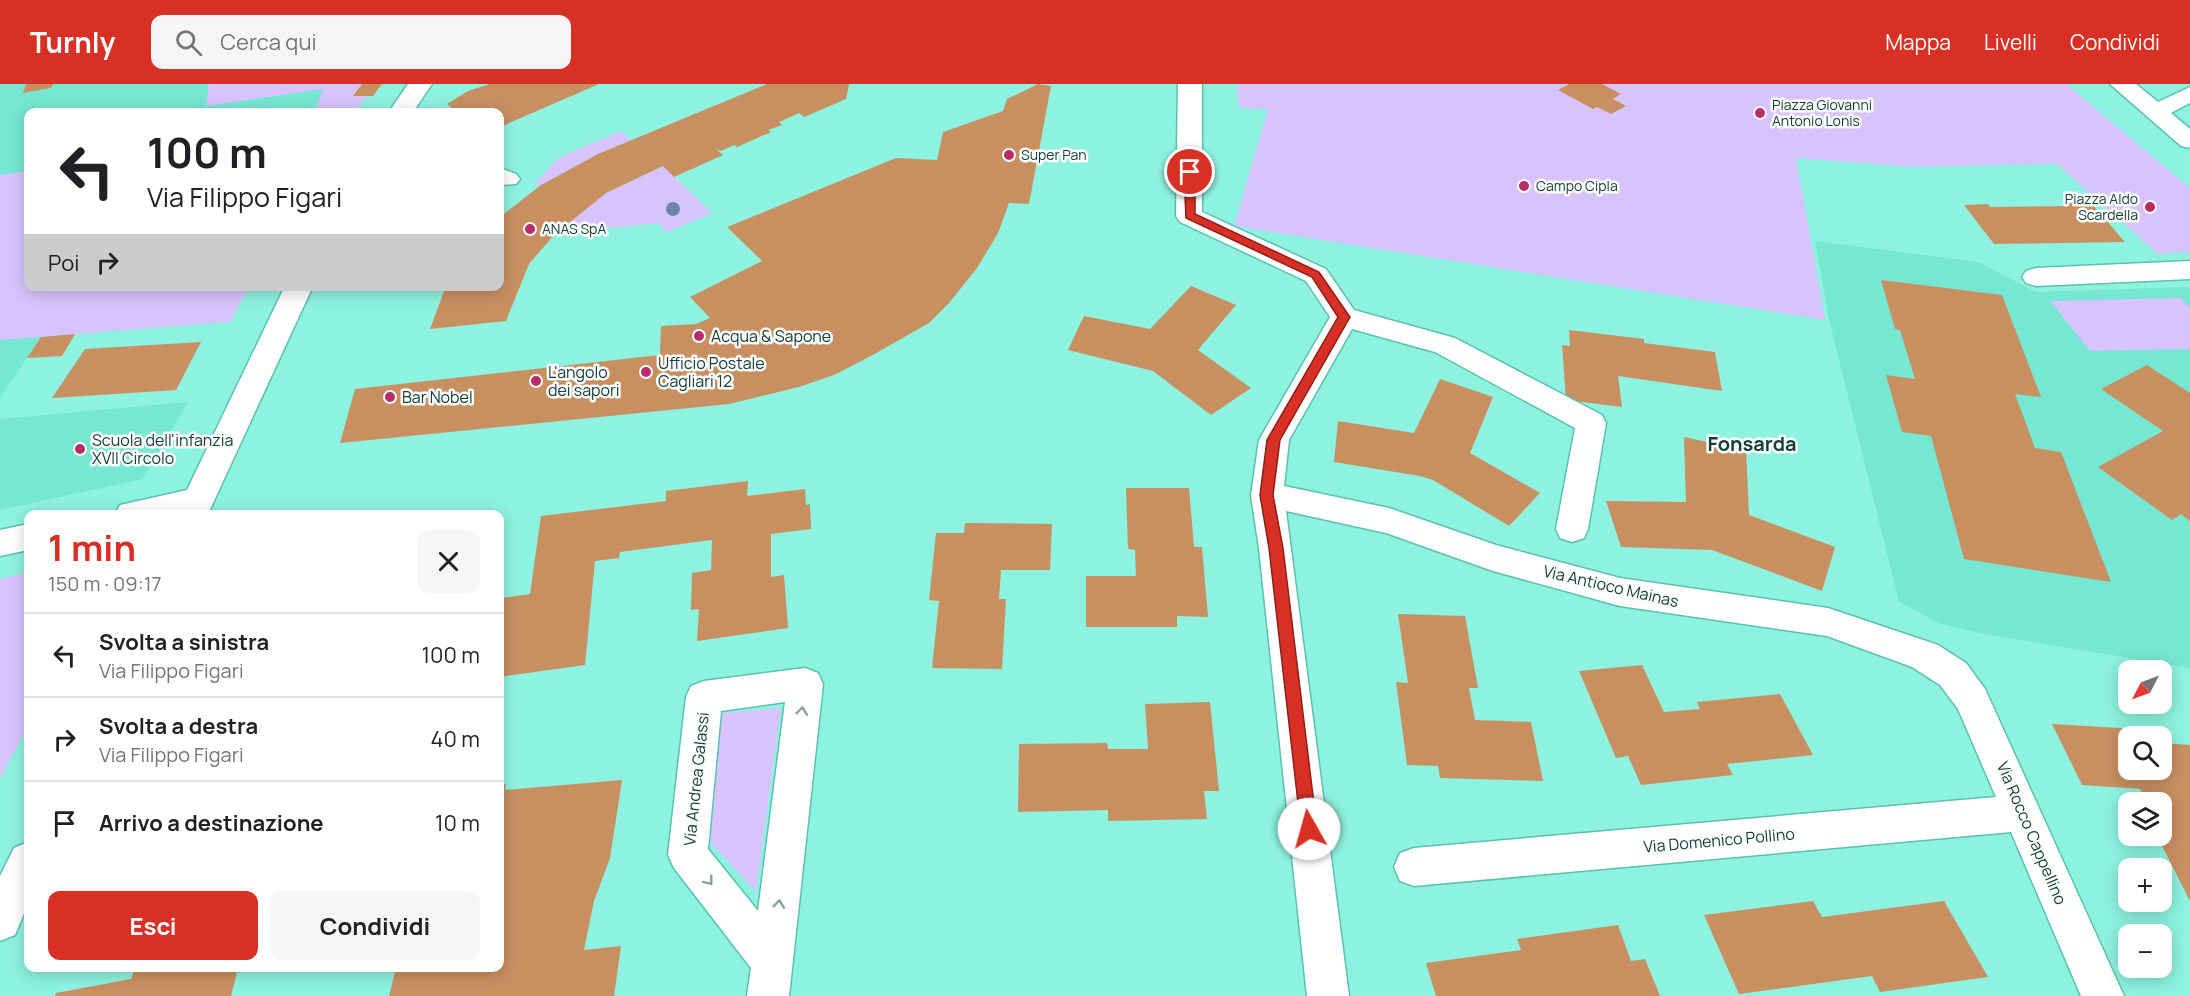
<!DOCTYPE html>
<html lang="it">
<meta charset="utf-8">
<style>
body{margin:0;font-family:Manrope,sans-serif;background:#f6f6f6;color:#202124;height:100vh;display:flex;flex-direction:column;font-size:22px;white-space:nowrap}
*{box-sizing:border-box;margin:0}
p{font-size:20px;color:#757577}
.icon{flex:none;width:33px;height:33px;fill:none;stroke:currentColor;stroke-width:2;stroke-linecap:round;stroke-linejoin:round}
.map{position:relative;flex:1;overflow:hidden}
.details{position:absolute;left:24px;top:426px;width:480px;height:462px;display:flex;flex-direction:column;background:#fff;border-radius:12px;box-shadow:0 3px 15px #0003}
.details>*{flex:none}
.guide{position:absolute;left:24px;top:24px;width:480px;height:183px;border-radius:12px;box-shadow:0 3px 15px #0003;background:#fff;color:#202124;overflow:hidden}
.needle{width:39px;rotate:229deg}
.tools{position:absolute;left:2118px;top:576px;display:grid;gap:12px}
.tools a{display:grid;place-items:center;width:54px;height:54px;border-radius:12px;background:#fff;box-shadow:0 3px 15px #0003;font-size:30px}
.pin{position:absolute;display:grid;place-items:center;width:51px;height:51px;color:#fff;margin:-26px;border:3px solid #fff;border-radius:50%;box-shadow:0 2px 6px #0007}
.me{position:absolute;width:66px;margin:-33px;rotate:353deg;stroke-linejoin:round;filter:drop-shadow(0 0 4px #0008)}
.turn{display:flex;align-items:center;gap:21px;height:126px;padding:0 24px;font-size:27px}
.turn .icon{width:78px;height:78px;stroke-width:2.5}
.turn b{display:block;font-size:42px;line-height:51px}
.then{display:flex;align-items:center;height:57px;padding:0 24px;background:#0003;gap:12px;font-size:22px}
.round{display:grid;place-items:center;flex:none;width:63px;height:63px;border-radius:12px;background:#f6f6f6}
.overview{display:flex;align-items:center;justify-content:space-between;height:102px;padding:0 24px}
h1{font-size:36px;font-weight:700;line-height:45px;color:#d93025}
.action{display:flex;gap:12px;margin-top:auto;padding:12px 24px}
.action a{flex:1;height:69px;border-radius:12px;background:#d93025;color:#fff;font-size:24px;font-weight:700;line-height:69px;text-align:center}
.action a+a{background:#f6f6f6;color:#202124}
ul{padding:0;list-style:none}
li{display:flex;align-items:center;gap:18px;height:84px;padding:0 24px;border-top:2px solid #e0e0e0}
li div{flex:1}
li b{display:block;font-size:22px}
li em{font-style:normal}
header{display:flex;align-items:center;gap:36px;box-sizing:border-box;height:84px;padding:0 30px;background:#d93025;color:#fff}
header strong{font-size:28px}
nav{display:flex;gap:33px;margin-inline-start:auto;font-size:21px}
.search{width:420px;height:54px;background:#f6f6f6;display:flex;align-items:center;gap:15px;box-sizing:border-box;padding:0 21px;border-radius:12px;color:#757577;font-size:22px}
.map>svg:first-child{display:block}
.built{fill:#75e7d3}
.green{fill:#d7c3fd}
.building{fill:#c89061}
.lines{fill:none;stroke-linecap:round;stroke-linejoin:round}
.minor-casing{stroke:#5bc1af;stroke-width:3}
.minor{fill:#fff;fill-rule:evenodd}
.tree{fill:#6a86a6}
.oneway{stroke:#8aa09c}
.route{fill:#d93025;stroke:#8d1f18;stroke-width:1.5}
.poi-dot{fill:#b82d67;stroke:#fdfdfd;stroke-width:2}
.labels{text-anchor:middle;stroke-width:5;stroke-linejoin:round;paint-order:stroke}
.far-poi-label{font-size:14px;fill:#144039;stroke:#fdfdfd;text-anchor:start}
.poi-label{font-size:16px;fill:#144039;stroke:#fdfdfd;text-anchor:start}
.street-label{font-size:16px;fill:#144039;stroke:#fdfdfd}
.quarter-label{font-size:20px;font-weight:bold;fill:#144039;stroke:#fdfdfd}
</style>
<header>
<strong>Turnly</strong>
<div class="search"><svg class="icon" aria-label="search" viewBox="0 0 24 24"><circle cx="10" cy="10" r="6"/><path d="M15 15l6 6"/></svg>Cerca qui</div>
<nav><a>Mappa</a><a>Livelli</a><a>Condividi</a></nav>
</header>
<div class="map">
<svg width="2190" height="912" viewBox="0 0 2190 912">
<rect width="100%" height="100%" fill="#8df2df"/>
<path class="built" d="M0,0h209l-3,22 117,-17 -8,23h-287v59l-28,4z
M1815,157l163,21 58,30 154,-5v381l-216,-36 -35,-9 -40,-21 -69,-279z
M41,253l-14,21 -27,40v-58z
M188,318l-45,77 -143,31v-91z"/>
<path class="green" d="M209,0h167l-21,28h-40l8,-23 -117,17z
M1237,0h829l124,104v64l-32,2 -101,-90 -144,3 -117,-9 29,162 -591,-94 34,-117 -29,-1z
M621,47l10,9 -33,14 -57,31 -7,-1 24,-26z
M663,82l49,47 -45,19 -10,-9 -47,5 -42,-5 38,-30z
M28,87v115l221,1 -19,35 -230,18v-165z
M2181,214l9,10v41l-100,2 -40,-50z
M28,488v153l-28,54v-200z
M781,624l-25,184 -48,-52 13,-127z"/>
<path class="building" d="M26,0h27l-2,4 -28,5z
M362,0h20l-9,12h-20z
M490,0h109l-99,43v-15h-44l-9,-8 21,-13z
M767,0h82l-3,15 -42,18 -5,-4 -20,9 3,3 -14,5 3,2 -34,15 -3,-2 -13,6 -5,-2 7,6 -49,22 -11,-11 -57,27 -52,42 -25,29 -23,57 -76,8 16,-43h54v-69l41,-32 57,-31z
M1038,0l13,2 -22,118 -20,-1 -11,30 -21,35 -28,35 -20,20 -58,33 -37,19 -35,12 -70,17 -389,39 15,-54 305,-34 1,-29 35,-2 14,-6 -20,-21 72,-36 -35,-34 169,-69 41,2 6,-28 60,-21 4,-12z
M1569,0h33l19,10 -8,5 13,7 -15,8 -14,-7 -4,2 -35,-19z
M2090,118l35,40 -131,2 -30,-39 24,-1 2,3 79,-1 -2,-3z
M1881,196l121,15 39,102 -26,-3 20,54 26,4 50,130 -147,-23 -33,-123 -29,-4 -16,-57 29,4 -15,-49 -5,-1z
M1191,202l45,19 -38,45 53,38 -40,27 -58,-44 -85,-21 16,-34 66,13z
M1569,246l75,9v4l71,9 7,39 -104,-15 4,31 -56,-7 -4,-55 8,1z
M75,250l-13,22 -35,2 14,-21z
M201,258l-25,48 -124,8 33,-49z
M2147,281l43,28v128l-9,-7 -9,6 -74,-53 65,-36 -62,-42z
M1440,295l53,18 -23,56 70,40 -31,33 -76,-46 -13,-4 -86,-14 4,-41 76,12z
M1684,353l62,13 3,65 86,32 -13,44 -110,-41 -91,-3 -15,-46 80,1z
M748,397l-1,15 58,-7 1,16 4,-1 1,25 -40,5v43l13,-2 4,53 -91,13 2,-32 -8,1 1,-37 19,-3 1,-30 -92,12 -1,6 -24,3 -10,104 -85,12 2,-79 28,-4 11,-78 125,-15v-10z
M1126,404h63l5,59h8l6,70 -31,-1v11h-91v-51h50l-1,-26 -7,-1z
M965,439l87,1 -2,46h-49l-2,29h7l-4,70 -70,-1 7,-67 -10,-1 7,-67h28z
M1398,530l67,2 13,72h-9l6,32 56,2 12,59 -103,-3 -2,-12 -31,-1 -11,-83 12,1z
M1642,581l22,47 36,-3 -3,-7 83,-8 33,61 -86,9 6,11 -92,10 -13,-29 -12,2 -37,-87z
M1210,618l9,89h-15l3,28 -99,2v-11l-90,2 1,-68 88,-1 1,6h40l-3,-45z
M2052,640l102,6 4,6h-30v34h34v-27l28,2v156l-33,-65h5v-34h-15l-7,-13 -58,-4z
M622,696l-12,78 -16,43 -10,49 37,-4 -7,50h-225l7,-28h104v-183l6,-1 -1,6z
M1813,817l9,16 122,-16 44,76 -108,15 -8,-16 -133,18 -35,-79z
M1618,841l13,36 14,-2 15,37h-224l-10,-33 95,-13 -4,-11z
M135,884h103l-7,28h-176l1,-3 75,-14z"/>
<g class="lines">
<g class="minor-casing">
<path id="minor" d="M408,0h24l-19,28h-24z
M1178,0h24v128l124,57 28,41 101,28 147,77 4,8 -18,106 -4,9 -12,4 -12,-4 -4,-9 19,-101 -140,-76 -83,-23 -63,111 -5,46 105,22 107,37 124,33 208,30 110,37 28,18 19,26 139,307h-43l-70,-164 -597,54 -14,-5 -6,-14 6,-14 14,-5 582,-51 -38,-88 -18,-24 -28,-18 -85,-31 -207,-30 -127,-35 -107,-38 -100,-22 63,485h-42l-48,-448 -8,-53 8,-55 71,-123 -24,-36 -126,-59 -4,-6z
M2110,0h26l22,18 32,-15v16l-19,10 19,16v19l-9,-2z
M500,84l16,6 4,5 -4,5 -16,1z
M2190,177v18l-154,7 -10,-3 -4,-6 4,-6 10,-3z
M285,202h28l-105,228h-93l5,-9 67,-15z
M28,440v26l-28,6v-26z
M805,584l13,5 5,11 -34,312h-42l4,-28 -77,-100 -6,-13 18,-158 5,-11 13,-5zM785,618l-27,209 -50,-62 13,-138z
M28,758v62l-13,31 -15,6v-65l14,-28z"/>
</g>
<use href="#minor" class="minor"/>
</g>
<circle class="tree" cx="673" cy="125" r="7"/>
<defs><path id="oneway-chevron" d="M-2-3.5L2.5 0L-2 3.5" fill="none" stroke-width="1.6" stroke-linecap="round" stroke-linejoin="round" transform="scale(1.5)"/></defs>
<g class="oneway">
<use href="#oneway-chevron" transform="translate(802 627) rotate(-83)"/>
<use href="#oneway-chevron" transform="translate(709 797) rotate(52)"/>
<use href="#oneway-chevron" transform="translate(779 820) rotate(-83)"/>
</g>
<path class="route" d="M1190,85l5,3v42l124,58 31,45 -70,123 -7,55 10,53 34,281 -3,5 -5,2 -6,-2 -2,-5 -32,-281 -9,-53 7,-55 71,-123 -26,-40 -126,-59 -2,-46z"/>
<g class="poi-dot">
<circle cx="1760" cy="29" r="6"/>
<circle cx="1009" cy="71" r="6"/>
<circle cx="1524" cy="102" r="6"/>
<circle cx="2150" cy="123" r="6"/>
<circle cx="530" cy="145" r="6"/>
<circle cx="699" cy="252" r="6"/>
<circle cx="646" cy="288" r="6"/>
<circle cx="536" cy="297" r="6"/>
<circle cx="390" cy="313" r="6"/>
<circle cx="80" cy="365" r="6"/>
</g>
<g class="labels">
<g class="far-poi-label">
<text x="1772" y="26">Piazza Giovanni<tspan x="1772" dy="16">Antonio Lonis</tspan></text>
<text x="1021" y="76">Super Pan</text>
<text x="1536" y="107">Campo Cipla</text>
<text x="2138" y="120" text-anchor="end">Piazza Aldo<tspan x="2138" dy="16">Scardella</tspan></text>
<text x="542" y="150">ANAS SpA</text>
</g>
<g class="poi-label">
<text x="711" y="258">Acqua &amp; Sapone</text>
<text x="658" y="285">Ufficio Postale<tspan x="658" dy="18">Cagliari 12</tspan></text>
<text x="548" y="294">L'angolo<tspan x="548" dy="18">dei sapori</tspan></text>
<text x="402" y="319">Bar Nobel</text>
<text x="92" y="362">Scuola dell'infanzia<tspan x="92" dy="18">XVII Circolo</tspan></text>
</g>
<g class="street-label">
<text transform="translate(1611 502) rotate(13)" y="6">Via Antioco Mainas</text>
<text transform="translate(696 695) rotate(-84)" y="6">Via Andrea Galassi</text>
<text transform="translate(2032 749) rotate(67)" y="6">Via Rocco Cappellino</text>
<text transform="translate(1719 756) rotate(-5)" y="6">Via Domenico Pollino</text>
</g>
<g class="quarter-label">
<text x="1752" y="367">Fonsarda</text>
</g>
</g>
</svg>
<div class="tools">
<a><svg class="needle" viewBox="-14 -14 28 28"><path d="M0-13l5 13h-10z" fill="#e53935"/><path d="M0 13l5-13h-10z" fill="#757577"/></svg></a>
<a><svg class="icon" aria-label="search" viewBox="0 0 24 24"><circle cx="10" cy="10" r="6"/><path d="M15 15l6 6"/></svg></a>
<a><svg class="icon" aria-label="layers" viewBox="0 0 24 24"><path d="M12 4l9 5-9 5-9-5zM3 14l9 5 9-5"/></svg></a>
<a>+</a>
<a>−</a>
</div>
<div class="pin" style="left:1190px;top:88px;background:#d93025"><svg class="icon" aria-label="arrive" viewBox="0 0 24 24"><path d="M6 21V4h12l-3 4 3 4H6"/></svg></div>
<svg class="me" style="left:1309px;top:745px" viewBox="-20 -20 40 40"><circle r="19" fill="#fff"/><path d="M0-13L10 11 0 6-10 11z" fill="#d93025"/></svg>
<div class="guide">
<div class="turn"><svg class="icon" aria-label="left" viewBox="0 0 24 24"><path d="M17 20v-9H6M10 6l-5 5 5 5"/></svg><div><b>100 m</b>Via Filippo Figari</div></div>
<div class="then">Poi<svg class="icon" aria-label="right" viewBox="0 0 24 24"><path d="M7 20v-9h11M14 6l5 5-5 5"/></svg></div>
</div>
<section class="details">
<div class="overview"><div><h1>1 min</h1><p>150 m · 09:17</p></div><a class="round"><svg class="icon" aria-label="close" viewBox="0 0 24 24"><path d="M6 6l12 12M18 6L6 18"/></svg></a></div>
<ul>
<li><svg class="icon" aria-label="left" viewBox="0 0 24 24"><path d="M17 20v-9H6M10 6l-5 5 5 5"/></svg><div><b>Svolta a sinistra</b><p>Via Filippo Figari</p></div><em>100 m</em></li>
<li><svg class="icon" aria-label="right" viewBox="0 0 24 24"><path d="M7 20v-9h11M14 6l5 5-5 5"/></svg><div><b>Svolta a destra</b><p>Via Filippo Figari</p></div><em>40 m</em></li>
<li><svg class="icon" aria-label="arrive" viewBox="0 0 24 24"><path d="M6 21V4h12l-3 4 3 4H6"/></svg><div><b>Arrivo a destinazione</b></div><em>10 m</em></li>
</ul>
<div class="action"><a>Esci</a><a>Condividi</a></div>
</section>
</div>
